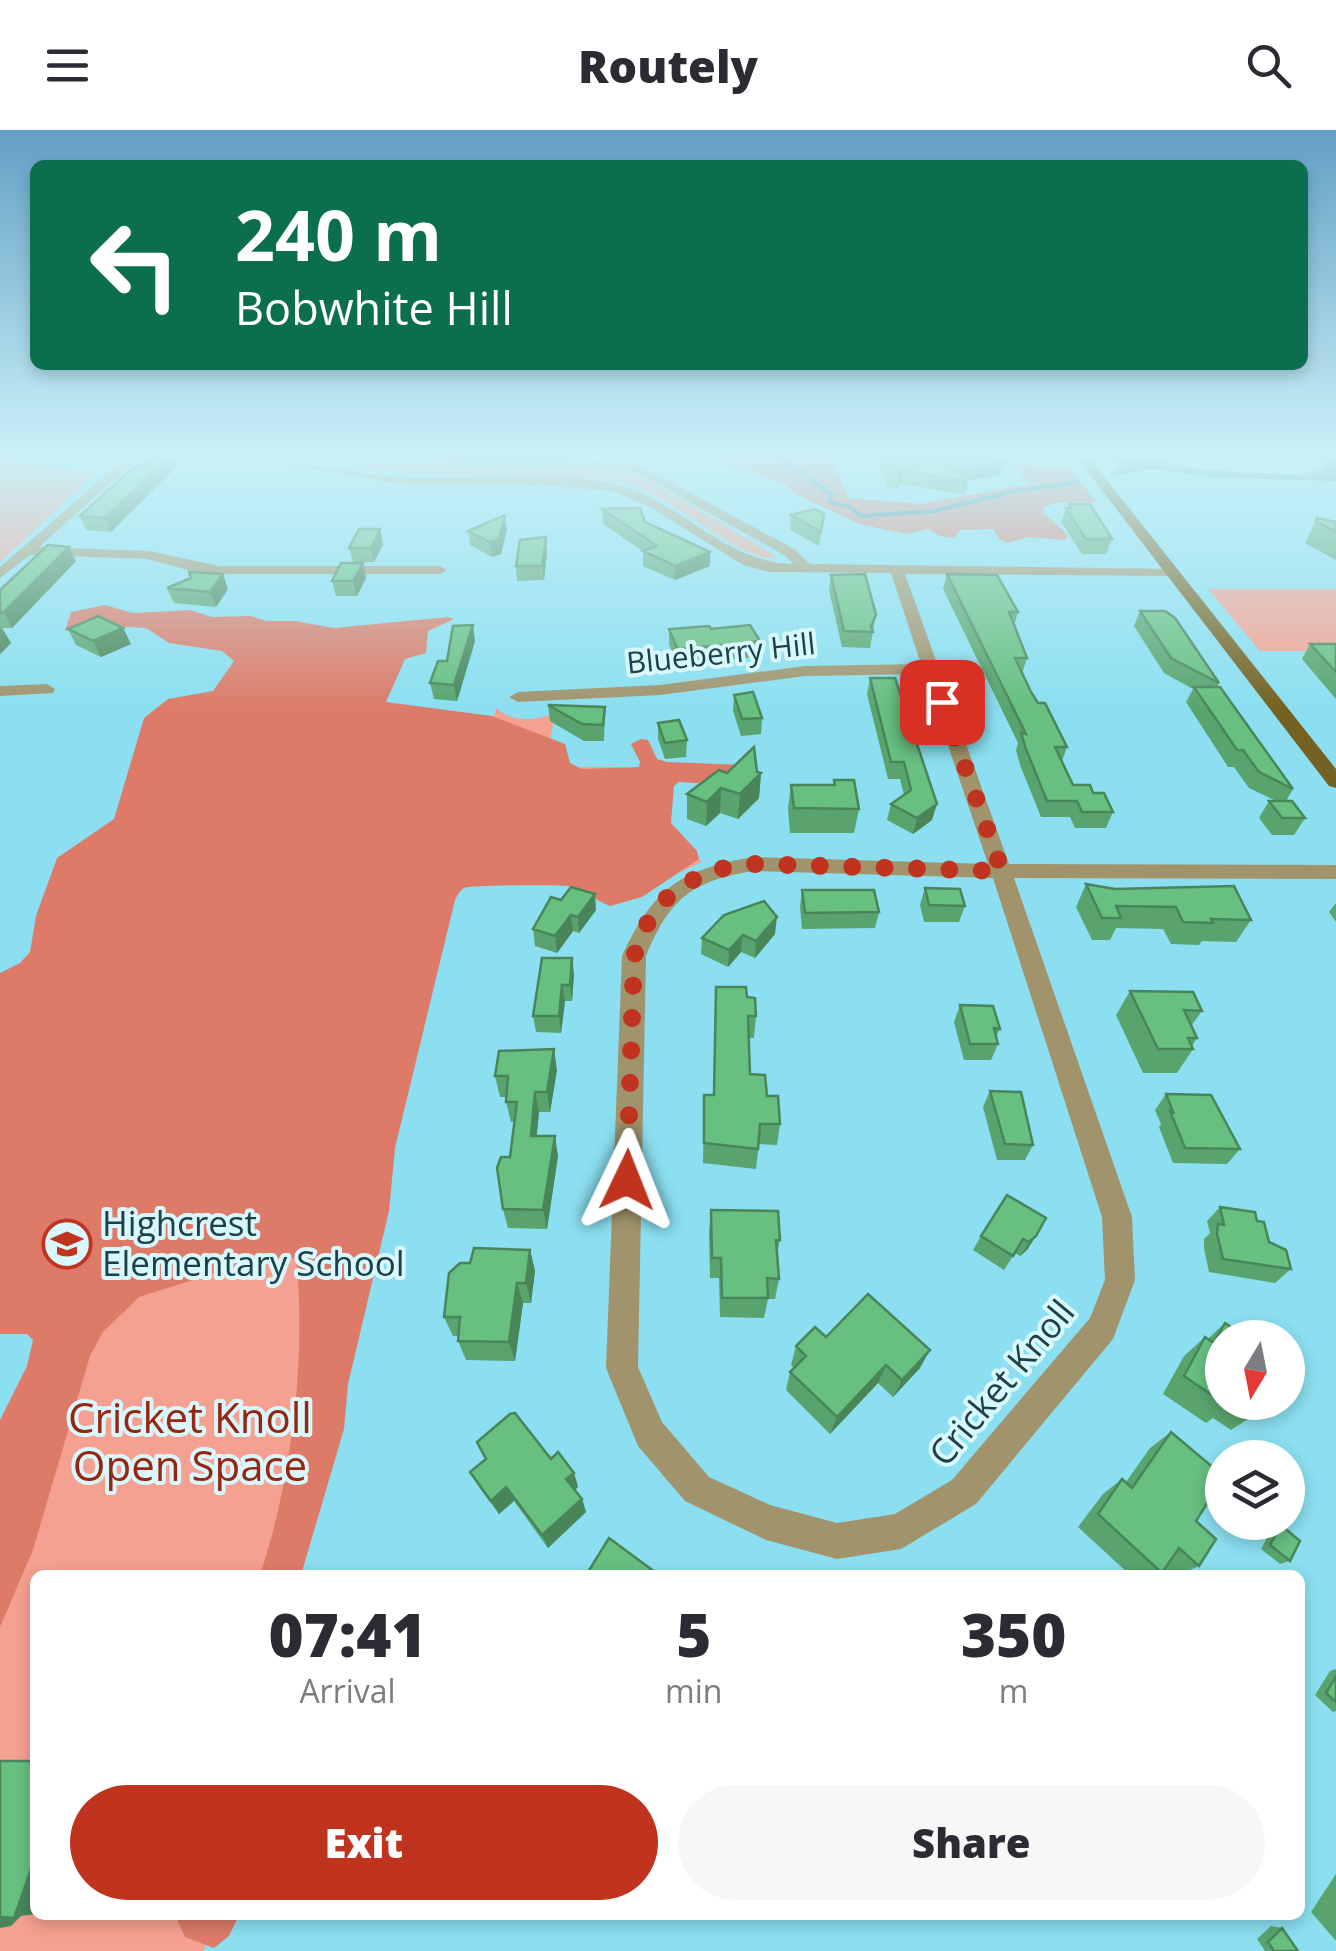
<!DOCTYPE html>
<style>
body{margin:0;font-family:"Open Sans",sans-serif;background:#f7f7f7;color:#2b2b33;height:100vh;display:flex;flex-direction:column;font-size:38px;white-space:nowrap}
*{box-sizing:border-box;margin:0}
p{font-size:32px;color:#7c7c81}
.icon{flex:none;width:55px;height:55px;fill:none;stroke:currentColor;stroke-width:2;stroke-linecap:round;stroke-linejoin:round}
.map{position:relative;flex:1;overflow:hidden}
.side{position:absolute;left:30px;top:1440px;width:1275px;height:350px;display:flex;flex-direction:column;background:#fff;border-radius:15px;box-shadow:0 5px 15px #0003}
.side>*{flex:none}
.banner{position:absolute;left:30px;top:30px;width:1278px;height:210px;border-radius:15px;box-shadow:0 5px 15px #0003;background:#0b6e4f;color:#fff;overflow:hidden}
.needle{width:65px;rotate:190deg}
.buttons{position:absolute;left:1205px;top:1190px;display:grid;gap:20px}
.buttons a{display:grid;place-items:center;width:100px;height:100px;border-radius:50%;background:#fff;box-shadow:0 5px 15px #0003;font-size:50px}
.pin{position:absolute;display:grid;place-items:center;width:85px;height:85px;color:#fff;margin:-42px;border-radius:20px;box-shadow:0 5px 15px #0006}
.me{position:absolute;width:110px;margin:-55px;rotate:2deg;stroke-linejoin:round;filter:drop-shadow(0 0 8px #0008)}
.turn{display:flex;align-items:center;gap:35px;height:210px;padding:0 40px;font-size:45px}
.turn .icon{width:130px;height:130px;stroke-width:2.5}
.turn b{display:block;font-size:70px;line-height:85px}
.eta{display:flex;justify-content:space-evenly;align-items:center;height:170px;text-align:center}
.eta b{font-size:60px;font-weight:800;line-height:70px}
.action{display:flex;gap:20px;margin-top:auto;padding:20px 40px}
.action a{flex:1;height:115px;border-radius:60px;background:#c0341f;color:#fff;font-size:40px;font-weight:800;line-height:115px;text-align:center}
.action a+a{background:#f7f7f7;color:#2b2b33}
header{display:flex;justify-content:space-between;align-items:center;height:130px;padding:0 40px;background:#fff;font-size:45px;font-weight:800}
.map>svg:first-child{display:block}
.green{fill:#f4a191}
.forest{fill:#dd7b68}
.water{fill:#398390}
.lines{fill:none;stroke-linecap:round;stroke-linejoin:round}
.stream{stroke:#398390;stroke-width:4}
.minor{fill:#a1946d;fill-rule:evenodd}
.major{fill:#756121;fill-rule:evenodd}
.wall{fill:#59a46e}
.shaded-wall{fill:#48865a}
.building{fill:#67bf80;stroke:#48865a;stroke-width:2.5}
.route{stroke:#c0341f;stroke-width:18;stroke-dasharray:0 32.4}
.labels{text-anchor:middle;stroke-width:8;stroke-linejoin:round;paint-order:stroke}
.far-street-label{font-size:30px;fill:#1d4148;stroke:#d8f8fe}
.poi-label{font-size:35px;fill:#1d4148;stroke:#d8f8fe;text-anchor:start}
.street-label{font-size:35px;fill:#1d4148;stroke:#d8f8fe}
.near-park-label{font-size:42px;fill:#982412;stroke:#d8f8fe}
</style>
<header><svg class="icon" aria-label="menu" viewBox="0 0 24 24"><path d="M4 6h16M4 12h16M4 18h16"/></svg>Routely<svg class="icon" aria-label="search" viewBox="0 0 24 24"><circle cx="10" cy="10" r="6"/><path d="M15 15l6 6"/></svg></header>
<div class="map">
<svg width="1336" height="1821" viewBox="0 0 1336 1821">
<rect width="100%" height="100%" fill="#8bdff0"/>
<path class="green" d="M0,328l95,16 -95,88z
M362,334l217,2 40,4 32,11 126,76c-29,8 -103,-56 -136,-68 -41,-15 -87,-12 -130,-13 -53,0 -103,-1 -155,-10z
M1208,459h128v62h-76z
M496,578c17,15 39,13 59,5l-10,54h75l82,95 -31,14 -212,-18 -166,717h-258v340h177l-8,36h-204v-398l235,-544 234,-192z"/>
<path class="forest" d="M700,324h121l14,10 13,34 73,6 108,-20 -18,-20 57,2 28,36h-36l-16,5v6l24,22 -3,5 -37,-3 -20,6 -9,-4 -6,-10 -32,1 -7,8 -14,-2 -12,-7 -22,5 -47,-10 -65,-31 -8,-8z
M105,475l28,8 57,-3 22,7 39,-1 15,5h29l39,7 114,-11 6,2 -26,12 -2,22 -21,6 -19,43 106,14 73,28 5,19 12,6 57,-2 1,-5 -9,-18 10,-5 7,1 9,19 10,3 77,3 -32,19 -33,-2 -5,4 -3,37 26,28 2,8 -57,38 -32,9c-13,-5 -23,-13 -35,-19 -7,-3 -105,-2 -111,1 -4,2 -7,8 -9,12l-60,248 -6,63 -41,173 -4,45 -43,146h-41c31,-91 47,-219 36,-315l-11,-6 -21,9 -46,9 -79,25 -36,35 -13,24 -57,194 -33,77v-207l27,-54 6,-26 -6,-6h-27v-361l20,-10 10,-11 6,-36 21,-58 57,-39 30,-101 24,-19 45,-8 21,-30 -12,-10 -53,-8 -23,-15 -55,-3 -26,6 6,-19z
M175,1785h64l-10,21 -15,12 -29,-11z"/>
<path class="water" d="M1104,324h46l24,11 30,5 98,5 25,-7 -11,-14h20v27l-116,-3 -69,-9 -40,7 4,-7 7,-3 -13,-5z"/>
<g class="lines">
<path class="stream" d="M774,324l57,40 -1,8 20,5 11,9 73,-5 81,-20 63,-9"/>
<path class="minor" d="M130,324h13l-104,93 110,4 70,15h221l7,4 -7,4h-221l-24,-2 -47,-13 -118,-4 -30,23v-11z
M226,324c59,0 116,19 175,23 70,5 144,-8 214,7 66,16 108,79 179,80l-10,-9 -148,-83 -64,-7 -222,-2 -6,-4 6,-4 222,2 67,8 155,84 16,15 365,5 2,3 -7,4 -265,-2 104,290 327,1v14l-322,-1 118,339 3,63 -22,59 -137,165 -75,45 -64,10 -71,-19 -81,-39 -47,-55 -32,-78 16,-412c32,-68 57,-86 131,-99l235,7 -64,-190 -119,2 -145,19 -142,7 -9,-5 9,-5 142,-7 145,-19 116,-2 -30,-91 -122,-1 -26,-7 -93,-58 -38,-16 -69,-6 -145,-1zM753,741l240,7 109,339 3,63 -15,38 -138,162 -57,34 -58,9 -67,-18 -61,-28 -47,-55 -24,-55 8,-411c24,-57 45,-75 107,-85z
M1083,325l4,6 -119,3 -6,-4 6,-4z
M47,554l8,5 -2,4 -53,3v-10z"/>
<path class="major" d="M1074,324h12l250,315v19l-7,-2z"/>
</g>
<path class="wall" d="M67,324h29l-8,4z
M874,324h92l-33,5 72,2 -3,13 -34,7 -3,14 -64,-11 -5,5 -9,-2z
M177,336l-66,66 -25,-2 -6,-14z
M1069,374l43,35 -6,15h-24l-21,-32 5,-14h2z
M602,379l43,13 65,30v14l-35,14 -32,-14v-15l-40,-27z
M824,384l-5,32 -29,-16 1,-15z
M1317,388l19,4v38l-31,-17z
M380,399l3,15 -9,18h-21l-4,-14z
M507,399l-6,25 -9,3 -22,-12 -2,-14z
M546,407l1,15 -3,28 -27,1 -1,-15z
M76,431l-64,67h-10l9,15 -11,11v-64z
M363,433l3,15 -9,18h-21l-4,-15z
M947,444l71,38 -4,14 13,32 -5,16 9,18 36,55 -5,14 11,24 20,8 20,19 -7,16h-31l-5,-11h-29l-21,-52 -4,-15 2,-7 -75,-154z
M831,445l45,40 -6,33 -28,-1 -13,-57z
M191,448l37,11 -12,18 -42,-4 -7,-15z
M1140,481l79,72 -2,4 76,102 -7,12 19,17 -11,17h-22l-13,-17 10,-17h7l-27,-13 -15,-21h-6l-42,-65 7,-13 -29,-16 -30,-47z
M123,498l8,16 -30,13 -25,-12 -8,-16z
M669,499h42l49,12 -1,16 -77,7h-5l-8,-19z
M475,511l-18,60 -23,-2 -4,-16 17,-22z
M1310,514h26v55l-34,-40z
M870,548l62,142 -19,14 -26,-14 4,-16 13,-9 -4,-16h-12l-21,-85z
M734,565l28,23 -1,16 -20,2 -8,-25z
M548,575l57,2 -1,34h-20l-34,-20z
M658,593l29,17 -1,17 -21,2 -7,-20z
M757,642l4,1 -2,25 -21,21 -18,-6 -14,13 -19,-7v-25l40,-21z
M834,650l25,29 -5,24h-64l-2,-24 3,-24h42z
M1086,754l165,36 -15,22 -34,-1 -3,4 -28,-1 -8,-15 -47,-1 -6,12h-18l-16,-33z
M925,758l40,18 -6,16h-35l-4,-17z
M802,760l77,22 -4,16 -73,1 -2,-22z
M561,770l35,10 -17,23 -6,-2 -16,22 -22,-7 -2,-17z
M1336,773v19l-7,-10z
M775,804l-20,24 -14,-6 -13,15 -27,-13 1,-16z
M542,828l32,16 -2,27h-7l-4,32 -25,-1 -3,-16z
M716,857l31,10 9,19 -2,22h-6l2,36 17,22 13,28 -3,21 -18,-1 -3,25 -53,-6 1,-68h9z
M1130,861l72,20 -11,15 6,12 -5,8 1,3 -16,24h-34l-27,-58z
M960,875l40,24 -4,8 2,7 -7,16h-27l-10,-38z
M557,940l-7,42h-11l-3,24 22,20 -11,73 -39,-1 -5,-19 12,-87h-4l-5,-20v-5h-6l-5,-21z
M990,961l43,54 -8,15h-28l-14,-53z
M1166,964l74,55 -13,15 -54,-1 -14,-36 2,-3 -6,-14z
M1220,1077l37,14 12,21 22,27 -16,14 -66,-11 -5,-24v-9l6,-6 -3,-12z
M711,1080l69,30 -3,13 2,26 -4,20h-7l-4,19 -44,-1 -1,-39h-9l-1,-46z
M1046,1088l-19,32 -7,6 -5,-3 -11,17 -31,-20 8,-14z
M530,1120l5,21 -4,32h-8l-8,58 -49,-1 -8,-19v-5h-5l-9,-19 26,-54z
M1225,1193l-3,79h38l-4,12 -25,16 -18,-12 -7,5 -43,-29 21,-38 21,-19 3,2z
M826,1207l94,31 -27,29 -15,-14 -48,51 -44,-44 4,-18 4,-4 -3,-3 5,-19z
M1171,1302l25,89 3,45 -20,9h-6l-8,-7 -3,5 -5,2h-27l-52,-48 25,-33 19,-15 4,3 24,-34z
M486,1329h65l23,14 4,14 -3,3 7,9 4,13 -38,36 -34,-47 -15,13 -20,-27 -9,-15z
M1281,1395l9,36 -10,3 -19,-15 11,-20z
M1336,1539v42l-3,1 -18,-17 15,-24z
M1336,1744v67l-25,-29z
M1271,1796l11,2 16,23h-33l-8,-12z"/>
<path class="shaded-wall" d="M171,324h2l4,12 -66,66 -6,-14z
M895,324h71l-73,12z
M1005,331l-3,13 -34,7 -14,-10z
M903,341l-2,13 -5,5 3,-14z
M505,385l2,14 -6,25 -9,3 -2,-15z
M380,399l3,15 -9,18 -3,-14z
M546,407l1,15 -3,28 -2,-14z
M69,417l7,14 -64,67 -8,-16z
M710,422v14l-35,14v-14z
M363,433l3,15 -9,18 -4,-15z
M223,444l5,15 -12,18 -6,-15z
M473,495l2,16 -18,60 -3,-16z
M2,498l9,15 -11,11v-24z
M123,498l8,16 -30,13 -8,-16z
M761,643l-2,25 -21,21 2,-25z
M721,658l-1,25 -14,13 1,-24z
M937,674l-5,16 -19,14 4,-16z
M595,764l1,16 -17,23 -1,-16z
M571,785l2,16 -16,22 -2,-17z
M777,787l-2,17 -20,24 1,-17z
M743,805l-2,17 -13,15 1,-17z
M572,828l2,16 -2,27 -2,-16z
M562,855l3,16 -4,32 -2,-17z
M554,919l3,21 -7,42 -3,-20z
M535,962l4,20 -4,43 -4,-19z
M555,1006l3,20 -11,73 -4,-19z
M1036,1106l-9,14 -7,6 9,-14z
M530,1120l5,21 -4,32 -5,-20z
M517,1153l6,20 -8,58 -6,-19z
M930,1220l-10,18 -27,29 9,-17z
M886,1235l-8,18 -48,51 7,-17z
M574,1343l4,14 -7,6 -5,-14z
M506,1357l8,14 -15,13 -8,-13z
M582,1369l4,13 -38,36 -6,-13z
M35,1728v56l-14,2 -10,10 -11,2v-12z"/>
<path class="building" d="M163,324h8l-66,64 -25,-2 51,-47z
M881,324h16l8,8 77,-8h12l11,7 -51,10 14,10 -65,-10 -4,4 -10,-1z
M1069,374h21l22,35h-26l-20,-31h5z
M640,378l5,14 65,30 -35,14 -32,-15 14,-5 -55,-37z
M815,379l9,5 -3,18 -30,-17z
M505,385l-6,24 -9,3 -22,-11z
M1317,388l19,4v10l-20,-11z
M359,399h21l-9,19h-22z
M546,407l-4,29h-26l4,-26z
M48,415l21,2 -65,65 -4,1v-23z
M341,433h22l-10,18h-21z
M189,442l34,2 -13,18 -43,-4 24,-10z
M865,444l11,41 -5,11 2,6 -29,-1 -13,-56z
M947,444l50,1 21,37h-9l18,46h-12l16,34 7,11h7l22,44h-12l18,38h17l3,8h11l9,19h-31l-5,-11h-30l-21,-52 -5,-16 5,1z
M1140,481h25l10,7 44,65 -48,-25z
M98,486l25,12 -30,13 -25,-12z
M473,495l-19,60 -24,-2 8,-22h9l6,-35z
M750,495l10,16 -77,8 -6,-1 -8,-19 40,-3 2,3z
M1310,514h26v28z
M870,548h25l42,126 -20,14 -26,-14 20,-14 -7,-28h-13z
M1194,557h26l73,102 -34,-17 -16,-22h-6z
M753,562l9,26 -20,1 -8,-24z
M548,575l57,2 -2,18 -21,-1z
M679,590l8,20 -22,3 -7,-20z
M754,617l3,25 4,1 -21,21 -19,-6 -14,14 -20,-8 32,-24 8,3z
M834,650h20l5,29 -65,-1 -3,-23h44z
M1269,671h23l13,17h-23z
M1086,754l29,5 119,-3 17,34 -40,-1 2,4 -30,-1 -7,-15 -60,-1 5,12h-19z
M571,757l24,7 -17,23 -7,-2 -16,21 -22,-7 18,-32 10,3z
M925,758l35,1 5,17 -36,-1z
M802,760h72l5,22 -74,1z
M764,771l13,16 -21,24 -13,-6 -14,15 -27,-12 22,-23z
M542,828h30l-2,27h-8l-3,31h-26z
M716,857h30l1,10 8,1 1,18h-8l2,58 15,1 2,21h11l2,28h-20l-2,25 -54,-6v-48h10z
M1130,861l63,1 9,19 -18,-1 13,28h-9l5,11h-35z
M960,875l33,1 7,23 -6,-1 4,16h-28z
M554,919l-7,43h-12l-4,44h24l-12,74 -40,-1 -6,-41 4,-11h9l7,-55h-11l2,-26h-13l4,-25z
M990,961l31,1 12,53 -28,-1z
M1166,964l45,1 29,54 -55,-1 -15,-37 3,1z
M1007,1065l39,23 -10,18 -7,6 -6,-3 -10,17 -32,-20z
M1220,1077l35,5 2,9 7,1 5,20 17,8 5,19 -68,-10 -6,-25 1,-10 6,1z
M711,1080l67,1 2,29h-4l3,39 -12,-1 1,20h-46l-1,-40h-9z
M474,1118l56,2 -4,33h-9l-8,59 -51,-1 2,-24h-16l5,-44 11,-10h10z
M868,1164l62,56 -28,30 -16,-15 -49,52 -47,-45 16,-16 -10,-10 19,-19 11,10z
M1225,1193l22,15h-25v64l-38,-26 21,-39 9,6z
M1239,1272h21l-4,12z
M515,1283l36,46 7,-7 16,21 -8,6 16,20 -40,36 -36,-48 -15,14 -21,-29 16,-13 -9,-17 33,-28z
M1171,1302l51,43v5l-26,41 20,18 -17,27 -20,-18 -17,25 -64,-59 24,-35 10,9z
M1281,1395l19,16 -10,20 -20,-16z
M609,1408l50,37h-73z
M1336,1546v26l-10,-9z
M0,1631h35v97l-21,60 -14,-1z
M1282,1798l16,23h-24l-6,-9z"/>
<linearGradient id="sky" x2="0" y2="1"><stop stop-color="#62a0c5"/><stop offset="0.56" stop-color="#cbf1f8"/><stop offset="1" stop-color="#cbf1f8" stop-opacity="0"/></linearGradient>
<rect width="1336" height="579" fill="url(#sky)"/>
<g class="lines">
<path class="route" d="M627,1050l7,-224 16,-39 24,-27 38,-20 42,-6 248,7 -60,-169"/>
</g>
<defs>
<g id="school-ring" transform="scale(2.5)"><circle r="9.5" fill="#d8f8fe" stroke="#c0341f" stroke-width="1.5"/><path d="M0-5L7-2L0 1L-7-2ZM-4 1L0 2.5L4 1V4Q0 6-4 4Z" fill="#c0341f"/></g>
</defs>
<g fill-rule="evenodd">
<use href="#school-ring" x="67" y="1114"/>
</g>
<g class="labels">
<g class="far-street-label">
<text transform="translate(721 524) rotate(-6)" y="10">Blueberry Hill</text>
</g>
<g class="poi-label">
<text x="102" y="1106">Highcrest<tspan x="102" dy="40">Elementary School</tspan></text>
</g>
<g class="street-label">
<text transform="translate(1002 1253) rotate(-50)" y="12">Cricket Knoll</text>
</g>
<g class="near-park-label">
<text x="190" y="1303">Cricket Knoll<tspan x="190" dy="48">Open Space</tspan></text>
</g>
</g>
</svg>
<div class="buttons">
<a><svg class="needle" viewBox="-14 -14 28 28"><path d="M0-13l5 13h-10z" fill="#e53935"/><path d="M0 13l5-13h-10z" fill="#7c7c81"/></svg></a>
<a><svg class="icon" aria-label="layers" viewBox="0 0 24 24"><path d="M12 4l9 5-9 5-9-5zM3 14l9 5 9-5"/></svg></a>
</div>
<div class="pin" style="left:942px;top:572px;background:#d93025"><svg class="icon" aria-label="arrive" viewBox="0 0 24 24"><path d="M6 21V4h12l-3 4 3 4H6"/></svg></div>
<svg class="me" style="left:627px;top:1050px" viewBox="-20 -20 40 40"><path d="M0-17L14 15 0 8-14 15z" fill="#c0341f" stroke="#fff" stroke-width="4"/></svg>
<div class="banner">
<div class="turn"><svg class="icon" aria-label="left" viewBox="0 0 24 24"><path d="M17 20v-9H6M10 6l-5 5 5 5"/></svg><div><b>240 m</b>Bobwhite Hill</div></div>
</div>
<section class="side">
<div class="eta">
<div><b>07:41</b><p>Arrival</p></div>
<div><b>5</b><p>min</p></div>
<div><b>350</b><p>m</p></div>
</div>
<div class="action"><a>Exit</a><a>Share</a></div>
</section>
</div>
